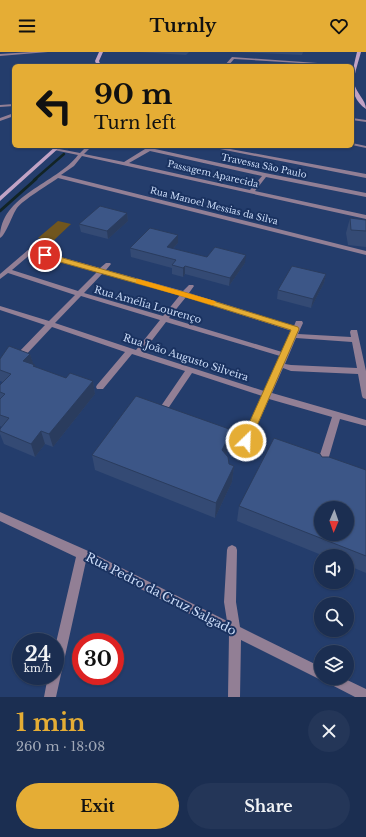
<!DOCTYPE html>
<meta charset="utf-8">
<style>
body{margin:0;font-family:"Libre Baskerville",serif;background:#243658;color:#f1f3f6;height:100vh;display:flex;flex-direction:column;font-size:15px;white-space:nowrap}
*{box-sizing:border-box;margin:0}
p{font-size:13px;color:#a0a8b7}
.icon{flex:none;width:22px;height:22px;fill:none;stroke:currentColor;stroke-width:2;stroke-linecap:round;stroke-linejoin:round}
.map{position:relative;height:645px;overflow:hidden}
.drawer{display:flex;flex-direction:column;background:#1b2e51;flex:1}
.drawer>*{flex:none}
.banner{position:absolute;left:12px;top:12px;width:342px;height:84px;border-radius:6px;box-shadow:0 1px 3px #0004,0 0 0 1px #394a68;background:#e5ad35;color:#111;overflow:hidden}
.needle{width:26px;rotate:182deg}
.fabs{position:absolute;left:314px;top:449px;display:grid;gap:8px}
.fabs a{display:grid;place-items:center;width:40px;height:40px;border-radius:50%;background:#1b2e51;box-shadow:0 1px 3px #0004,0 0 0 1px #394a68;font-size:20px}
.speed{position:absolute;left:12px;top:581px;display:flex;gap:8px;font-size:20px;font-weight:700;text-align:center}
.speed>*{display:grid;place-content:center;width:52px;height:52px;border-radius:50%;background:#1b2e51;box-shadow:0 1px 3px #0004,0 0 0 1px #394a68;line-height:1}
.speed small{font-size:10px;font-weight:400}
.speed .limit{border:6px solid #d22;background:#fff;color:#111}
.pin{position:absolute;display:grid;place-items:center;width:34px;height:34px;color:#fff;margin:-17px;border:2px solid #fff;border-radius:50%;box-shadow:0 1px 4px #0007}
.me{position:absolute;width:44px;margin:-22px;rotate:24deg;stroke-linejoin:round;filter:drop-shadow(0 0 3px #0008)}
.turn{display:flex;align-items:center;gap:14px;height:84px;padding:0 16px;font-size:18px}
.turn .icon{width:52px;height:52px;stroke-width:2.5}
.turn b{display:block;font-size:28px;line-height:34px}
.round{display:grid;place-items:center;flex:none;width:42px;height:42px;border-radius:21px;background:#243658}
.overview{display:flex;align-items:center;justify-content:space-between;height:68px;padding:0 16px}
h1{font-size:24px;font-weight:700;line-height:30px;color:#e5ad35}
.action{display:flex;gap:8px;margin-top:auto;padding:8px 16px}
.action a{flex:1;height:46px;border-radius:24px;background:#e5ad35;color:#111;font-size:16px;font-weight:700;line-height:46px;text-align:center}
.action a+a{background:#243658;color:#f1f3f6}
header{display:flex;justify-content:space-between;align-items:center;height:52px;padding:0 16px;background:#e5ad35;color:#111;font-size:18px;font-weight:700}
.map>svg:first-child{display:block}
.green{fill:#71561e}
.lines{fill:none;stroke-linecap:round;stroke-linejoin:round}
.stream-far2{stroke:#122426;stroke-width:2}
.stream-far1{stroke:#122426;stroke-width:2.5}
.stream{stroke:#122426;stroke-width:3}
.street{fill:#927f95;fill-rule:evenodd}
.secondary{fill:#c1a3c5;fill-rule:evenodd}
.wall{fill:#344a74}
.shaded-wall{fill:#2a3c5e}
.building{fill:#3c5687;stroke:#2a3c5e;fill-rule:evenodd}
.route{fill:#e5ad35;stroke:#957022}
.slow{fill:#f59e0b}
.labels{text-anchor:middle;stroke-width:4;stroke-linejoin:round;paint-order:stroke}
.far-street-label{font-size:9px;fill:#cbdcf8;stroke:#1a3260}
.street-label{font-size:10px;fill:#cbdcf8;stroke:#1a3260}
.near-street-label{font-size:12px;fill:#cbdcf8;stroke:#1a3260}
</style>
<header><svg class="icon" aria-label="menu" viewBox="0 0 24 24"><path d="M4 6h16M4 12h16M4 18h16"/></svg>Turnly<svg class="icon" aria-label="heart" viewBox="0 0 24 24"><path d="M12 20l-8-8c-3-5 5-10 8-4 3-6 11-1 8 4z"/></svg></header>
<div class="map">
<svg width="366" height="645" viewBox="0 0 366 645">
<rect width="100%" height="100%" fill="#243d6c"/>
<path class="green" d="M58,169l13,3 -19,18 -14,-4z"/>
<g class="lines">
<path class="stream-far2" d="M105,13l2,1"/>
<path class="stream-far1" d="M69,96l3,-2
M34,128l30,-26"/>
<path class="stream" d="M0,159l36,-32"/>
<path class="street" d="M31,0h17l-48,4v-2z
M232,5l114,8 2,1 -114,-7 -6,7h-4z
M14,52v2l-14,1v-2z
M14,61v3l-14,5v-3z
M352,66l14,2v2l-14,-2z
M352,91l14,3v2l-14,-3z
M87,94h5l-8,8 40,8 21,-13 -11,-3 15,2 11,-2 -5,3 110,24 101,20v4l-100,-20 -11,14 111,24v4l-284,-63 -8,10 -13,9 305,76v4l-308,-77c-10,7 -35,22 -41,30 -5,7 -11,27 -17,30 0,-43 56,-54 78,-83l-24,-5v-2l26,5zM150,99l112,25 -12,14 -121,-27z
M205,94h9l152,28v4z
M39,190l3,2 -7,6 65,18 6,-5h4l1,1 -5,6 77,21 6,-6h4l1,1 -5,7 105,33 2,-5h6l1,2 -5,11 53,3 -1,-5 1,-2h6l9,41v28l-3,-1 -1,-2 -4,-22 -67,-3 -8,-3 -11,25 94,27v6l-26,-7 -14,48 -2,3 -3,1 -3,-1 -2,-3 16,-50 -63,-18 -19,42 -1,3 -3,1 -3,-1 -1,-3 20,-45 -70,-23 -27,40h-6l-1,-2 1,-2 26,-38 -53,-17 -29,35h-6l-1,-2 1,-2 28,-33 -73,-25 -30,32h-6l-1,-2 1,-2 29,-30 -45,-15v-4l49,15 26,-26 -67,-22 -8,6v-5l28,-24zM32,201l65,19 -19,19 -66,-21zM103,221l77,22 -17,21 -79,-23zM81,244l79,24 -24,30 -81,-27zM186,245l106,34 -10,21 -113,-34zM166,270l114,34 -16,35 -121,-39zM296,286l56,4 5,26 -66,-3 -6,-1z
M0,460l86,38 141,71 -3,-19 3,-52 1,-3 4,-2 4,2 1,3 -1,52 4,25 81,40v11h22l23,11v8h-11l-29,-15 -2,-3 -3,1 -80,-40 -1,57h-12l1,-63 -143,-73 -30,136h-12l4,-21h7v-29l21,-90 -76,-36z"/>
<path class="secondary" d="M99,0h4l-4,9 2,5h-4l-2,-5z
M357,0h4c-2,8 -8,25 -7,31 2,10 12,17 12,26 -20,-14 -14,-37 -9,-57z
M56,94h5l-61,55v-5z"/>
</g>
<path class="wall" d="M139,0h50l-3,3z
M238,0h65l-1,3z
M127,161l1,8 -20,18 -27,-7 -2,-8z
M350,166l16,2v27l-18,-2 -2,-12z
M178,191l-5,6 34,8 38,6 -16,23 -44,-12 -2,3 -11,-3v-6l-41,-11 -1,-9z
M326,222l-2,9 -13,25 -34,-9 1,-9z
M30,302l3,10 2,1v2l31,11 27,3 2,13 -42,53 -8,-3 -10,13 -31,-13 -4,-10v-5l2,-2 -2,-1v-41l3,-3 -3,-1v-22z
M230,393l-4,9 3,10 5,2 -2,16 -17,36 -120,-48 -3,-15z
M322,405l44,13v103l-19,-8v-9h-23l-87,-35 2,-15z"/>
<path class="shaded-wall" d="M127,161l1,8 -20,18 -1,-8z
M178,183v8l-11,12v-8z
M246,203l-1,8 -16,23 1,-8z
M185,214v8l-2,3v-9z
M326,222l-2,9 -13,25 2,-9z
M30,302l4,12 1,-1 3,13 -15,-17z
M93,329l2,13 -42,53 -4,-13z
M232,378l-2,15 -9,21 1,-16z
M41,379l4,13 -10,13 -4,-13z
M234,414l-2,16 -17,36 1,-15z"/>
<path class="building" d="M100,154l27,7 -20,18 -28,-7z
M350,166l16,2v11l-15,-1z
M150,176l28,7 -11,12 40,10 8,-10 31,8 -16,23 -45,-12 -2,2 -11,-3 4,-5 -46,-12z
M292,214l34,8 -13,25 -35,-9z
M9,294l21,8 -7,7 12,4 -2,1 33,12 4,-5 23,8 -44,53 -8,-3 -10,13 -31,-13v-2l9,-11 -9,-3v-16l5,-5 -5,-2v-7l11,-11 -11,-4v-11z
M136,344l96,34 -10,20 6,7 1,7 5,2 -18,37 -124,-48z
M274,386l46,16 2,3h7l37,13v86l-127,-50zM321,456h26v26h-26z"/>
<path class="route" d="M45,201l142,40 111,34 1,2 -50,115h-7l-1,-3 50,-111 -109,-34 -140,-39v-3z"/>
<path class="slow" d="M138,227l77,22 1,2 -4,2 -76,-22v-3z"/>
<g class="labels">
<g class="far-street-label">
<text transform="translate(264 114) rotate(12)" y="3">Travessa São Paulo</text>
<text transform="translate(213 122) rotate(13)" y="3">Passagem Aparecida</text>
<text transform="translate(214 154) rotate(14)" y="3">Rua Manoel Messias da Silva</text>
</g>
<g class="street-label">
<text transform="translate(148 252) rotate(16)" y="4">Rua Amélia Lourenço</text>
<text transform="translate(186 305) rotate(18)" y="4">Rua João Augusto Silveira</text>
</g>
<g class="near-street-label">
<text transform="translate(161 542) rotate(27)" y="4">Rua Pedro da Cruz Salgado</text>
</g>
</g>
</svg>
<div class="fabs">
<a><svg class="needle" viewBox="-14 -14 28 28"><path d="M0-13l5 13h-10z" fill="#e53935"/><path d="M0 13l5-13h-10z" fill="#a0a8b7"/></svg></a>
<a><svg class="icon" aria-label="sound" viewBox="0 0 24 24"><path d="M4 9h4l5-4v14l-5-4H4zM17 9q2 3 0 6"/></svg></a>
<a><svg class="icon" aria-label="search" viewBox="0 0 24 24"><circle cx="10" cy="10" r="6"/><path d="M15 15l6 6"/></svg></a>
<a><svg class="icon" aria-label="layers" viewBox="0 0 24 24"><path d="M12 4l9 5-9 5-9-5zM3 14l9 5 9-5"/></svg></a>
</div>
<div class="speed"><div>24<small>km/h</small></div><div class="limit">30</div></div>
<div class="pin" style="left:45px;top:203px;background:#d93025"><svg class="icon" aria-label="arrive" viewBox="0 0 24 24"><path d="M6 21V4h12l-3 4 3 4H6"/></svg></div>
<svg class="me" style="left:246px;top:389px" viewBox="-20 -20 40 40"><circle r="17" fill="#e5ad35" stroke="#fff" stroke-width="3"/><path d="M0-11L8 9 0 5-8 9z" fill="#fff"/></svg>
<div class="banner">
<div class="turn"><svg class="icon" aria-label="left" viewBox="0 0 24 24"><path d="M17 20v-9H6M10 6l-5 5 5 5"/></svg><div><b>90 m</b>Turn left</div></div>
</div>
</div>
<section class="drawer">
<div class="overview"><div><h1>1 min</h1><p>260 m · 18:08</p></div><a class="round"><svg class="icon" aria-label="close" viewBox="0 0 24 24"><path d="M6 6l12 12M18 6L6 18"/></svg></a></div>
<div class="action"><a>Exit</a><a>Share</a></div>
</section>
